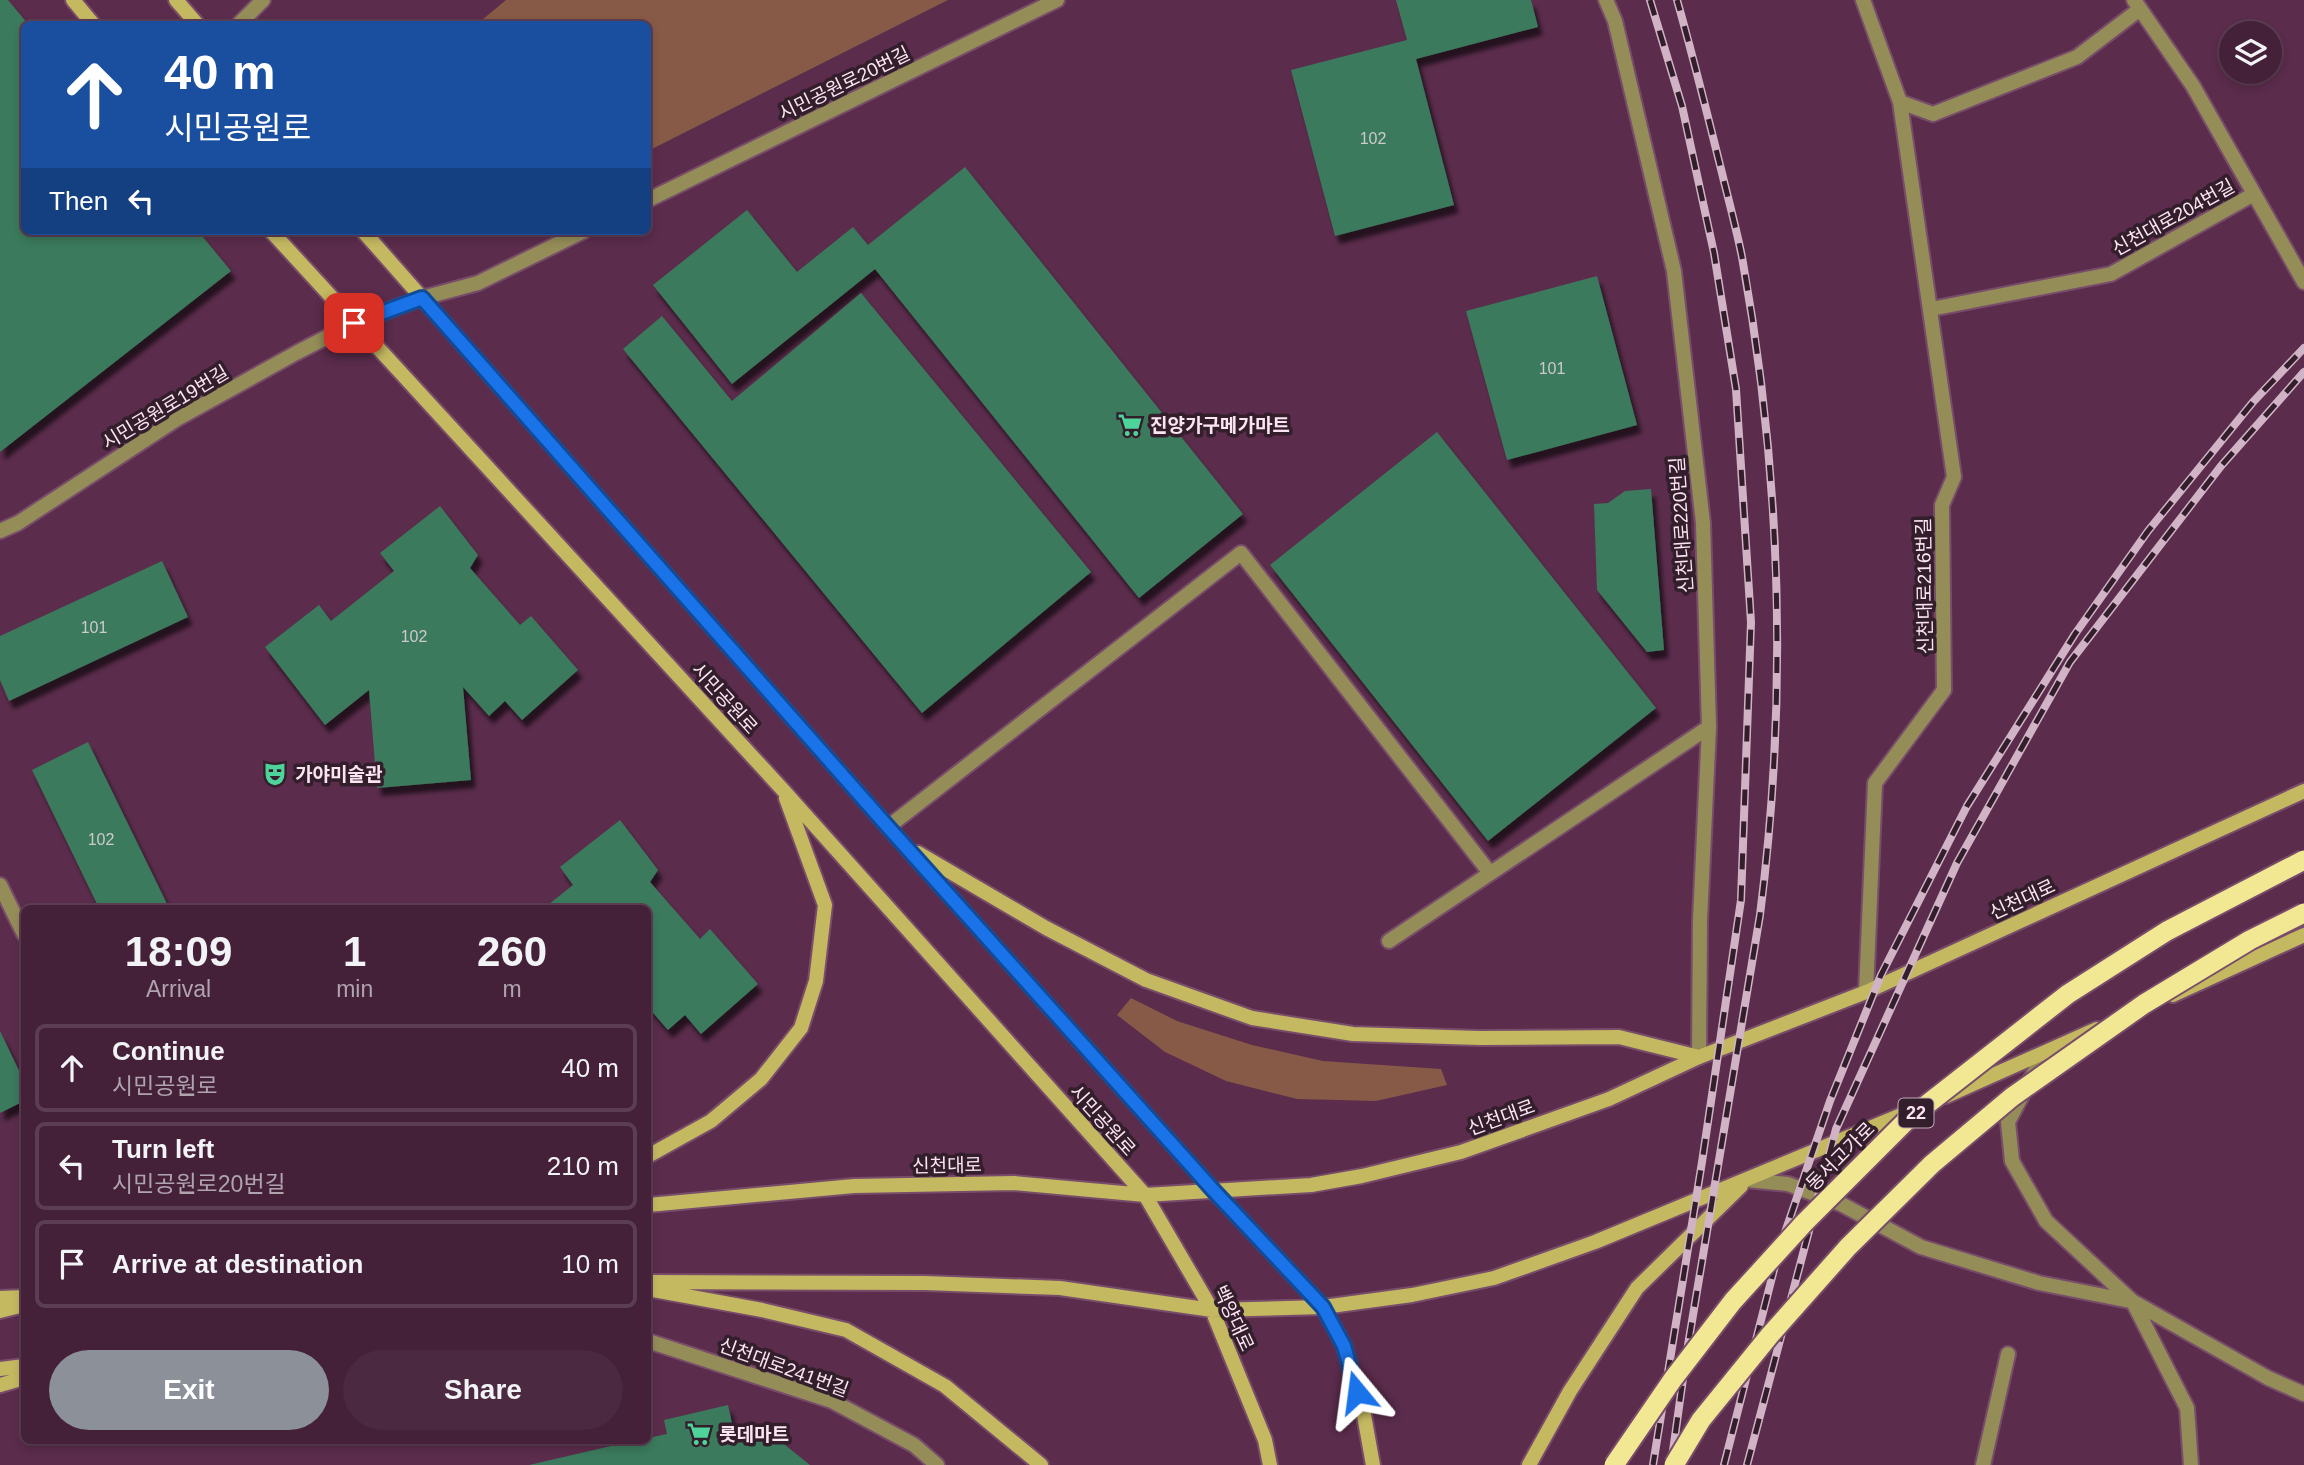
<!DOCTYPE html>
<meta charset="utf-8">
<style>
body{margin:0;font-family:Helvetica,"Noto Sans KR",sans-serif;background:#4b2941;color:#f1f3f6;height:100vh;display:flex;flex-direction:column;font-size:26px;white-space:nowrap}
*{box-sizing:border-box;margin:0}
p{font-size:23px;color:#afa3ae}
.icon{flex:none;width:38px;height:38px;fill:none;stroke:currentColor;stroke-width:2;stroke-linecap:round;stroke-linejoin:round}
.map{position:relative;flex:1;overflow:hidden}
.panel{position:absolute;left:21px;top:905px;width:630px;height:539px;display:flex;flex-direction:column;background:#442139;border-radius:10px;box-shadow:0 4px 10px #0003,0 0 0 2px #5c3e53}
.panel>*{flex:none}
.guide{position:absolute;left:21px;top:21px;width:630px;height:214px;border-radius:10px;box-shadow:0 4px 10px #0003,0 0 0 2px #5c3e53;background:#1a4fa0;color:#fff;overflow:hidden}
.buttons{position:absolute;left:2219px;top:21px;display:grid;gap:14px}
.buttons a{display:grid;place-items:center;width:63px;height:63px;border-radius:50%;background:#442139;box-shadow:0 4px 10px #0003,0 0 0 2px #5c3e53;font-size:35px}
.pin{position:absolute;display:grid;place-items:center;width:60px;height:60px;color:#fff;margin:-30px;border-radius:14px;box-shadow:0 4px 10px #0006}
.me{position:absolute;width:77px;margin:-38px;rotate:344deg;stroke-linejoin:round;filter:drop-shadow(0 0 5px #0008)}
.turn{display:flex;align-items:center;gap:24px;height:147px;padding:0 28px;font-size:32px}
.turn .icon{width:91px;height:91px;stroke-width:2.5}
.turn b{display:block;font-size:49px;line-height:60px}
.then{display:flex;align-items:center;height:66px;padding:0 28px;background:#0003;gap:14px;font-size:26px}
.eta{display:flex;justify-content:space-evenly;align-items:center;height:119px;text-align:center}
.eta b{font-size:42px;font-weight:600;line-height:49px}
.action{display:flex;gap:14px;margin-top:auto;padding:14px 28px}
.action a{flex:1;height:80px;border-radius:42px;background:#8c9099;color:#fff;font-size:28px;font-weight:600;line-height:80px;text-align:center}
.action a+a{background:#4b2941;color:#f1f3f6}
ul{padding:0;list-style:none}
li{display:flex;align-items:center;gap:21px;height:88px;margin:0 14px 10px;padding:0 14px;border:4px solid #5c3e53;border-radius:10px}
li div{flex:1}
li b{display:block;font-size:26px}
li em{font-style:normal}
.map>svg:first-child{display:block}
.green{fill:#875947}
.building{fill:#3b7a5c;filter:url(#shadow)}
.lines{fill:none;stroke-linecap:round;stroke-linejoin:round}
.service-casing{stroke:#784d6a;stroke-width:18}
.minor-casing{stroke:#784d6a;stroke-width:18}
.tertiary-casing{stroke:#784d6a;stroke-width:18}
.secondary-casing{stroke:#784d6a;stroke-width:18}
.service{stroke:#948d58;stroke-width:14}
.minor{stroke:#948d58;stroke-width:14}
.tertiary{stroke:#948d58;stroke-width:14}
.secondary{stroke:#c4b861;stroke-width:14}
.rail-casing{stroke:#d1b3c6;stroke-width:8}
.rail{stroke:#331e2c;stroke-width:5;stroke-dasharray:16;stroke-linecap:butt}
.trunk-bridge-casing{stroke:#784d6a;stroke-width:23;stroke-linecap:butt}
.trunk-bridge{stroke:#f2e894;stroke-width:19}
.route-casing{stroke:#114b97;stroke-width:18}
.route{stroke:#1a73e8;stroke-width:12}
.labels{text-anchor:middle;stroke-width:7;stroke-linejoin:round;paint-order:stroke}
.number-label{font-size:16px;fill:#cccacc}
.shield{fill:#331e2c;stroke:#c0a9b7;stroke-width:2}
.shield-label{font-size:18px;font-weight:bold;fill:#fce4f2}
.street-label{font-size:19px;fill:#fce4f2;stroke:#331e2c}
.poi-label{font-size:19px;font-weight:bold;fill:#fce4f2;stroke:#331e2c;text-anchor:start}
</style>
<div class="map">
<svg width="2304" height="1465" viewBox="0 0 2304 1465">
<defs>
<filter id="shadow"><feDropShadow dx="4.5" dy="8" stdDeviation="2" flood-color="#0009"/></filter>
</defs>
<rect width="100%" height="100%" fill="#5b2c4c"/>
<path class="green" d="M506,0h442l-300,151v-127h-171z
M1131,998l46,23 75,24 71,16 118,8 6,16 -71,16 -79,-2 -71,-18 -61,-29 -48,-37z"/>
<path class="building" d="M0,0h8l20,24h-4v207h174l33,40 -231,181z
M1396,0h135l7,27 -122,32 38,146 -119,31 -44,-166 116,-30z
M965,167l278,347 -104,84 -264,-329 -143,115 -79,-99 94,-75 50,62 56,-45 15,18z
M1597,276l40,149 -130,35 -41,-149z
M861,293l230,279 -169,141 -299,-364 39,-33 70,85z
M1437,432l219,276 -168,133 -218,-276z
M1651,489l13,161 -17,2 -50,-62 -3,-86 14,-1 17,-12z
M440,506l38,49 -8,13 50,57 11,-9 47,54 -56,50 -17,-19 -16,15 -26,-29 8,93 -94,8 -8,-98 -44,35 -60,-78 54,-42 12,16 63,-50 -14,-18z
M162,561l26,56 -179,84 -9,-21v-44z
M88,742l81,166h-70l-67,-138z
M620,820l38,50 -8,12 50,57 10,-10 48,55 -57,50 -16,-19 -17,15 -20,-23v-99h-104l29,-23 -13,-18z
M0,1031l24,50v20l-24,12z
M728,1405l8,36 25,-6 19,6 30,24h-281l108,-25h11v-2l19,-4 -3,-14z"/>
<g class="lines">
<g class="service-casing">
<path id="service" d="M239,24l24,-24
M888,827l353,-274 249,320
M1389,941l320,-214
M2044,1054l-36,68 4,39 34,60 86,80 136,77 36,16
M1747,1180l41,4 53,20 80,43 118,36 91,18
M2133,1302l54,106 4,57
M1983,1465l25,-111"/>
</g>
<g class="minor-casing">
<path id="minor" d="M1863,0l37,102 54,375 -12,28 2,185 -69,93 -9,209
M2134,0l59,86 111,196
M1900,102l33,12 144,-57 63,-48
M648,200l409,-200
M1931,309l180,-35 143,-80
M0,531l18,-8 159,-104 119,-66 58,-30 68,-25 56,-15 106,-52
M0,885l24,49
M648,1341l184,60 82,44 23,20"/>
</g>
<g class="tertiary-casing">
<path id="tertiary" d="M1606,0l9,21 59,250 29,252 6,204 -9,193 -1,137"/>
</g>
<g class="secondary-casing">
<path id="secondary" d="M73,0l20,24
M176,0l21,24
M271,231l512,559 362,405 67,115 53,130 5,25
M363,231l525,596 326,364 109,116 21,39 20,69 9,50
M918,853l128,75 100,52 106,38 101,16 126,4 140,-1 80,20
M2173,995l131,-60
M1946,1096l151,-67
M648,1156l63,-35 50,-42 40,-51 15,-47 9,-76 -39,-107
M648,1205l206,-19 160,-3 131,12 166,-10 51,-9 99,-24 148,-53 90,-42 167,-65 438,-201
M648,1282l277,1 135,5 152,22 111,-3 89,-12 82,-17 101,-36 316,-131
M648,1289l114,21 84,20 99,56 96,79
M0,1298l24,-1
M0,1311l24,-6
M0,1369l24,-3
M0,1385l24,-7
M1529,1465l41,-74 67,-103 104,-102"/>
</g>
<use href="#service" class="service"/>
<use href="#minor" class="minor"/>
<use href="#tertiary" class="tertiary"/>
<use href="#secondary" class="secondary"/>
<g class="rail-casing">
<path id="rail" d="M1650,0l32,106 32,147 22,136 15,233 -10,278 -39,262 -49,303
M1671,1465l15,-108 74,-442c28,-219 21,-442 -18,-658 -6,-30 -14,-59 -21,-88 -14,-56 -28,-113 -44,-169
M1724,1465l55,-215 51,-149 51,-126 86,-169 108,-172 73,-103 105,-129 51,-54
M1747,1465l89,-336 121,-266 113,-201 151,-196 83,-94"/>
</g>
<use href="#rail" class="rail"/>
<g class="trunk-bridge-casing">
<path id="trunk-bridge" d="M1614,1465l59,-86 60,-78 71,-78 103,-103 161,-126 99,-63 137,-71
M1674,1465l27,-45 69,-85 78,-88 84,-83 80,-67 132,-93 106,-64 54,-27"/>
</g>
<use href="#trunk-bridge" class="trunk-bridge"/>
</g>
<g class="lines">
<g class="route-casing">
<path id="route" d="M354,323l68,-25 466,529 326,364 109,116 21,39 13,46"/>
</g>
<use href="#route" class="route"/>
</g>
<defs>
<g id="supermarket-bare" transform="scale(1.89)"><path d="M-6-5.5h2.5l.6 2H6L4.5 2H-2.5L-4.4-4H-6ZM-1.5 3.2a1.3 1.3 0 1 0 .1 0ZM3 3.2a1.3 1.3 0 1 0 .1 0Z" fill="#4ed39a" stroke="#331e2c" stroke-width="2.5" paint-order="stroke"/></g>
<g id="theatre-bare" transform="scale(1.89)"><path d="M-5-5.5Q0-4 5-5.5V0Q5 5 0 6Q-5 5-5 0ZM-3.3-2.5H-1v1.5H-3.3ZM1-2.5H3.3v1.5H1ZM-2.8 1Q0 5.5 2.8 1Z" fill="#4ed39a" stroke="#331e2c" stroke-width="2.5" paint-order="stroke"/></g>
</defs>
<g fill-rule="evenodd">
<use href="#supermarket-bare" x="1130" y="425"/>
<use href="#theatre-bare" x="275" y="774"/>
<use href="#supermarket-bare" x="699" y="1434"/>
</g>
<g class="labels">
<g class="number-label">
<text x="1373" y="144">102</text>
<text x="1552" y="374">101</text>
<text x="94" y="633">101</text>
<text x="414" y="642">102</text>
<text x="101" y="845">102</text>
</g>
<rect class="shield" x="1898.5" y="1098.5" width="35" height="29" rx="5"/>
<g class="shield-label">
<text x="1916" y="1119">22</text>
</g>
<g class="street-label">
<text transform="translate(844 83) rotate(-26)" y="7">시민공원로20번길</text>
<text transform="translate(2173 217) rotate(-29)" y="7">신천대로204번길</text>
<text transform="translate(165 407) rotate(-31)" y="7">시민공원로19번길</text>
<text transform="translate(1681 525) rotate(-94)" y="7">신천대로220번길</text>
<text transform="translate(1924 586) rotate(-91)" y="7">신천대로216번길</text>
<text transform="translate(725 698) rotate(48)" y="7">시민공원로</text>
<text transform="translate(2022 899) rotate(-25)" y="7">신천대로</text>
<text transform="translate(1501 1117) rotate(-20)" y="7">신천대로</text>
<text transform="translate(1103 1120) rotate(48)" y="7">시민공원로</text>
<text transform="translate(1840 1156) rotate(-45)" y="7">동서고가로</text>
<text transform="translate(947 1165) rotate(-1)" y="7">신천대로</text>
<text transform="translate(1234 1318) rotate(65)" y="7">백양대로</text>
<text transform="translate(784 1367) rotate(20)" y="7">신천대로241번길</text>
</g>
<g class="poi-label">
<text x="1150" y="432">진양가구메가마트</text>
<text x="295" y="781">가야미술관</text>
<text x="719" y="1441">롯데마트</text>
</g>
</g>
</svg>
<div class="buttons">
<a><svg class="icon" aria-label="layers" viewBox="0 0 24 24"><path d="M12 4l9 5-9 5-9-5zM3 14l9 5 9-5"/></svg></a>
</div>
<div class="pin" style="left:354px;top:323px;background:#d93025"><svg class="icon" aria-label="arrive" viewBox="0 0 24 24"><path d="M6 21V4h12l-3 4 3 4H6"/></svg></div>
<svg class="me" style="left:1357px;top:1392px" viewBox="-20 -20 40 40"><path d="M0-17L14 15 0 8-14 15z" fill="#1a73e8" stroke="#fff" stroke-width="4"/></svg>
<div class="guide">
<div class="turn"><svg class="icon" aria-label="ahead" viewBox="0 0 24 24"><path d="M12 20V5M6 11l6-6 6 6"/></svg><div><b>40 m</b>시민공원로</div></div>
<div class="then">Then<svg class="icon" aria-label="left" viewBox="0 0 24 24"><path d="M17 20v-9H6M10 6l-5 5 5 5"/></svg></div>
</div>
<section class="panel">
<div class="eta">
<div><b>18:09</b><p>Arrival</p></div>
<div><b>1</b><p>min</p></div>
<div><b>260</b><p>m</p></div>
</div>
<ul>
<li><svg class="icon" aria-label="ahead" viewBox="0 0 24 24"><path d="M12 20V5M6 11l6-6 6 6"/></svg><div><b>Continue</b><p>시민공원로</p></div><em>40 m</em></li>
<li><svg class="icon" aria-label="left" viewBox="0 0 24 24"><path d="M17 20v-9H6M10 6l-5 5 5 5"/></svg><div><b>Turn left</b><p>시민공원로20번길</p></div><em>210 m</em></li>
<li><svg class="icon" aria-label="arrive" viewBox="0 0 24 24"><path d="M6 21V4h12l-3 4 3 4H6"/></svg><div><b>Arrive at destination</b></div><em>10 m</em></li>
</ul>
<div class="action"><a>Exit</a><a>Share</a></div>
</section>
</div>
